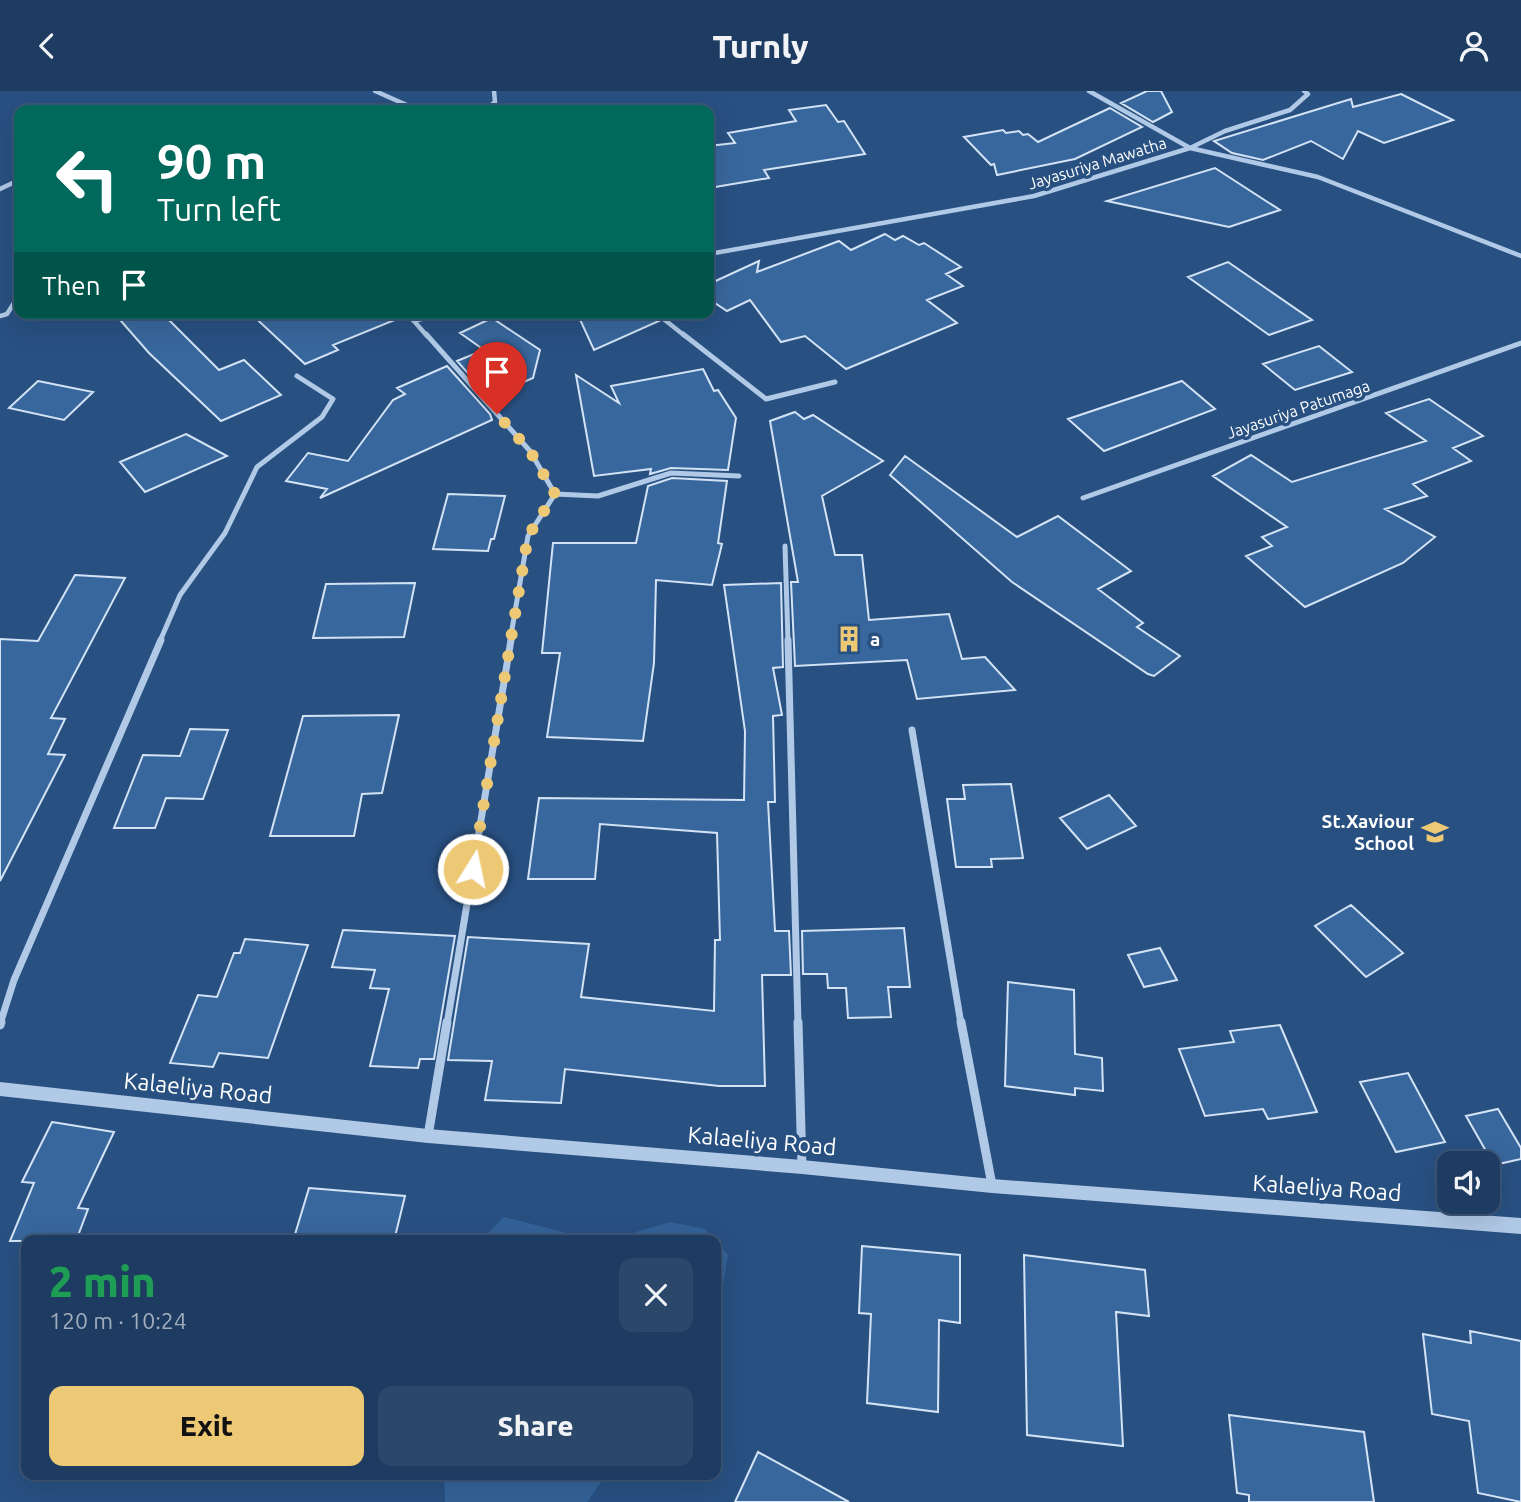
<!DOCTYPE html>
<meta charset="utf-8">
<style>
body{margin:0;font-family:Ubuntu,sans-serif;background:#2b476a;color:#f1f3f6;height:100vh;display:flex;flex-direction:column;font-size:26px;white-space:nowrap}
*{box-sizing:border-box;margin:0}
p{font-size:23px;color:#a1adbd}
.icon{flex:none;width:38px;height:38px;fill:none;stroke:currentColor;stroke-width:2;stroke-linecap:round;stroke-linejoin:round}
.map{position:relative;flex:1;overflow:hidden}
.side{position:absolute;left:21px;top:1144px;width:700px;height:245px;display:flex;flex-direction:column;background:#1e3c61;border-radius:14px;box-shadow:0 7px 28px #0002,0 0 0 2px #3c5676}
.side>*{flex:none}
.hud{position:absolute;left:14px;top:14px;width:700px;height:214px;border-radius:14px;box-shadow:0 7px 28px #0002,0 0 0 2px #3c5676;background:#00695c;color:#fff;overflow:hidden}
.tools{position:absolute;left:1437px;top:1060px;display:grid;gap:14px}
.tools a{display:grid;place-items:center;width:63px;height:63px;border-radius:14px;background:#1e3c61;box-shadow:0 7px 28px #0002,0 0 0 2px #3c5676;font-size:35px}
.pin{position:absolute;display:grid;place-items:center;width:60px;height:60px;color:#fff;margin:-72px -30px;border-radius:50% 50% 50% 0;rotate:-45deg;box-shadow:0 0 7px #0007}
.pin .icon{rotate:45deg}
.me{position:absolute;width:77px;margin:-38px;rotate:10deg;stroke-linejoin:round;filter:drop-shadow(0 0 5px #0008)}
.turn{display:flex;align-items:center;gap:24px;height:147px;padding:0 28px;font-size:32px}
.turn .icon{width:91px;height:91px;stroke-width:2.5}
.turn b{display:block;font-size:49px;line-height:60px}
.then{display:flex;align-items:center;height:66px;padding:0 28px;background:#0003;gap:14px;font-size:26px}
.round{display:grid;place-items:center;flex:none;width:74px;height:74px;border-radius:14px;background:#2b476a}
.head{display:flex;align-items:center;justify-content:space-between;height:119px;padding:0 28px}
h1{font-size:42px;font-weight:800;line-height:52px;color:#1e9e55}
.cta{display:flex;gap:14px;margin-top:auto;padding:14px 28px}
.cta a{flex:1;height:80px;border-radius:14px;background:#edc976;color:#111;font-size:28px;font-weight:800;line-height:80px;text-align:center}
.cta a+a{background:#2b476a;color:#f1f3f6}
header{display:flex;justify-content:space-between;align-items:center;height:91px;padding:0 28px;background:#1e3c61;font-size:32px;font-weight:800}
.map>svg:first-child{display:block}
.green{fill:#336298}
.building{fill:#38679d;stroke:#d3e3f5;stroke-width:2}
.lines{fill:none;stroke-linecap:round;stroke-linejoin:round}
.minor-far3{stroke:#b0c9e6;stroke-width:4.5}
.minor-far2{stroke:#b0c9e6;stroke-width:5}
.minor-far1{stroke:#b0c9e6;stroke-width:7}
.minor{stroke:#b0c9e6;stroke-width:9}
.tertiary{fill:#b0c9e6;fill-rule:evenodd}
.route{stroke:#edc976;stroke-width:12;stroke-dasharray:0 21.6}
.labels{text-anchor:middle;stroke-width:7;stroke-linejoin:round;paint-order:stroke}
.far-street-label{font-size:16px;fill:#fff;stroke:#285081}
.poi-label{font-size:19px;font-weight:bold;fill:#fff;stroke:#285081;text-anchor:start}
.near-street-label{font-size:23px;fill:#fff;stroke:#285081}
</style>
<header><svg class="icon" aria-label="back" viewBox="0 0 24 24"><path d="M15 5l-7 7 7 7"/></svg>Turnly<svg class="icon" aria-label="person" viewBox="0 0 24 24"><circle cx="12" cy="8" r="4"/><path d="M4 21q1-7 8-7t8 7"/></svg></header>
<div class="map">
<svg width="1521" height="1411" viewBox="0 0 1521 1411">
<rect width="100%" height="100%" fill="#285081"/>
<path class="green" d="M504,1126l95,24h-119z
M670,1131l35,7 11,12h-111z
M716,1150l12,14 -6,37h-6z
M444,1384h162l-19,27h-142z"/>
<path class="building" d="M1147,0h14l11,21 -19,10 -32,-19z
M1401,3l52,26 -69,23 -26,-12 -15,28 -32,-18 -48,19 -31,-7 -18,-12 137,-42 2,8z
M826,14l12,17 6,-1 21,33 -101,16 5,8 -60,10v-42l26,-3 -7,-10 68,-12 -7,-11z
M1110,17l32,19 -67,32 -78,16 -3,-11 -3,1 -27,-28 39,-7 3,3 13,-2 4,4 5,-1 10,8z
M1215,77l65,42 -51,17 -122,-26z
M885,143l10,6 8,-4 16,9 5,-2 37,24 -15,7 17,12 -36,14 30,23 -111,46 -41,-33 -24,6 -31,-42 -23,11 -18,-12v-15l50,-23 -2,11 82,-31 12,9z
M1228,171l84,58 -43,15 -81,-58z
M114,222h48l57,57 25,-10 37,35 -60,26 -72,-68z
M250,222h150l2,4 -69,28 5,5 -33,14z
M577,222h74l8,8 -65,29z
M492,227l48,32 -7,28 -44,19 -32,-36 27,-11 -24,-17z
M1319,255l33,26 -57,18 -32,-26z
M447,275l43,48 2,6 -172,78 7,-9 -41,-8 22,-28 40,8 45,-61 12,-6 -8,-6z
M703,278l11,22 4,-1 18,28 -8,52 -57,-2 -21,6 1,-5 -57,7 -18,-101 43,28 -8,-17z
M38,290l55,11 -29,28 -55,-12z
M1182,290l33,28 -111,42 -36,-32z
M1429,308l54,37 -30,12 18,13 -58,23 14,12 -42,13 50,28 -32,26 -98,44 -59,-51 26,-10 -10,-9 25,-10 -74,-51 38,-21 41,27 134,-41 -40,-28z
M795,321l9,7 9,-4 70,46 -61,35 13,59h27l7,65 80,-6 13,45 23,-2 30,33 -98,9 -10,-39 -112,6 -4,-84h7l-28,-161z
M186,343l41,22 -82,36 -25,-30z
M905,365l112,81 41,-21 73,55 -33,18 45,34 -6,4 43,29 -26,20 -6,-2 -136,-92 -122,-107z
M672,387l55,3 -9,62 4,1 -10,41 -56,-5 -2,83 -11,78 -96,-4 13,-84h-18l11,-110h83l12,-57z
M448,403l57,2 -11,43h-3l-3,12 -55,-2z
M75,484l50,3 -74,140 14,1 -17,35 17,1 -65,126v-242l38,2z
M415,492l-11,54 -91,1 13,-54z
M781,492l2,84 -10,1 9,47 -9,1 2,86h-7l7,129h14l2,44h-29l3,111h-46l-154,-17 -4,34 -76,-3 7,-39 -44,-1 20,-123 121,7 -8,53 133,14 1,-71h5l-3,-107 -117,-9 -5,55h-67l11,-81 205,2 1,-69 -21,-146z
M399,624l-17,78 -20,1 -8,42h-84l33,-120z
M190,638l38,1 -25,69 -37,-1 -11,30h-41l29,-73 37,1z
M1011,693l12,74 -32,1 1,8h-36l-9,-68h18l-2,-14z
M1109,704l27,31 -49,23 -27,-31z
M1351,814l52,48 -37,24 -51,-51z
M904,837l6,59h-22l3,30 -43,1 -2,-30h-18l-1,-14h-24l-1,-43z
M343,839l112,6 -21,123h-14l-2,9 -48,-2 19,-77 -19,-1 5,-18 -43,-3z
M245,848l63,6 -40,113 -49,-5 -6,14 -43,-4 28,-68 19,2 17,-44h6z
M1160,857l17,32 -33,7 -16,-32z
M1008,891l66,8 1,64 27,4 1,33 -28,-3v7l-70,-9z
M1280,934l37,87 -49,7 -5,-10 -58,7 -26,-67 55,-7 -4,-11z
M1408,982l37,69 -49,10 -36,-70z
M1498,1018l23,39v11l-27,6 -28,-49z
M52,1031l62,10 -36,76 10,1 -12,32h-66l24,-58 -12,-1z
M309,1097l96,8 -11,45h-101z
M862,1155l98,9v68l-21,-3 -1,92 -71,-9 4,-89 -12,-1z
M1024,1164l121,15 4,46 -33,-4 7,134 -96,-11z
M1470,1240l51,10v161l-43,-9 -9,-72 -37,-7 -9,-80 48,9z
M1229,1324l135,17 10,70h-125v-7l-12,-2z
M758,1361l91,50h-114z"/>
<g class="lines">
<path class="minor-far3" d="M375,0l43,19
M1089,0l101,57 35,-17 65,-21 18,-16 -4,-3
M485,19l10,-8 -1,-11
M0,98l19,-9
M709,163l325,-58 156,-48 128,29 203,79
M405,222l9,8 29,-8
M656,222l29,23
M0,225l7,-2 12,-19
M414,230l13,15"/>
<path class="minor-far2" d="M426,243l104,117 25,43 -27,42 -18,105
M683,243l83,65 69,-17
M555,403l43,2 73,-23 68,3
M1083,407l438,-155
M785,455l3,95
M160,550l20,-46 45,-62 32,-66 65,-50 11,-18 -36,-23"/>
<path class="minor-far1" d="M788,549l10,384
M912,639l49,294
M0,933l14,-44 147,-340
M447,933l64,-384"/>
<path class="minor" d="M798,931l4,145
M961,931l31,163
M0,934l1,-3
M428,1045l19,-114"/>
<path class="tertiary" d="M0,991l428,47 374,31 190,19 529,39v16l-529,-41 -190,-19 -374,-31 -428,-47z"/>
</g>
<g class="lines">
<path class="route" d="M473,778l55,-333 27,-42 -25,-43 -33,-37"/>
</g>
<defs>
<g id="building-bare" transform="scale(2.1)"><path d="M-4-6H4V6H1V3H-1V6H-4ZM-2.5-4.3h1.7v1.8h-1.7ZM.8-4.3h1.7v1.8H.8ZM-2.5-1h1.7V.8h-1.7ZM.8-1h1.7V.8H.8Z" fill="#edc976" stroke="#285081" stroke-width="2.5" paint-order="stroke"/></g>
<g id="school-bare" transform="scale(2.1)"><path d="M0-5L7-2L0 1L-7-2ZM-4 1L0 2.5L4 1V4Q0 6-4 4Z" fill="#edc976" stroke="#285081" stroke-width="2.5" paint-order="stroke"/></g>
</defs>
<g fill-rule="evenodd">
<use href="#building-bare" x="849" y="548"/>
<use href="#school-bare" x="1435" y="741"/>
</g>
<g class="labels">
<g class="far-street-label">
<text transform="translate(1097 72) rotate(-17)" y="6">Jayasuriya Mawatha</text>
<text transform="translate(1298 318) rotate(-19)" y="6">Jayasuriya Patumaga</text>
</g>
<g class="poi-label">
<text x="870" y="555">a</text>
<text x="1414" y="737" text-anchor="end">St.Xaviour<tspan x="1414" dy="22">School</tspan></text>
</g>
<g class="near-street-label">
<text transform="translate(198 997) rotate(6)" y="8">Kalaeliya Road</text>
<text transform="translate(762 1050) rotate(5)" y="8">Kalaeliya Road</text>
<text transform="translate(1327 1097) rotate(4)" y="8">Kalaeliya Road</text>
</g>
</g>
</svg>
<div class="tools">
<a><svg class="icon" aria-label="sound" viewBox="0 0 24 24"><path d="M4 9h4l5-4v14l-5-4H4zM17 9q2 3 0 6"/></svg></a>
</div>
<div class="pin" style="left:497px;top:323px;background:#d93025"><svg class="icon" aria-label="arrive" viewBox="0 0 24 24"><path d="M6 21V4h12l-3 4 3 4H6"/></svg></div>
<svg class="me" style="left:473px;top:778px" viewBox="-20 -20 40 40"><circle r="17" fill="#edc976" stroke="#fff" stroke-width="3"/><path d="M0-11L8 9 0 5-8 9z" fill="#fff"/></svg>
<div class="hud">
<div class="turn"><svg class="icon" aria-label="left" viewBox="0 0 24 24"><path d="M17 20v-9H6M10 6l-5 5 5 5"/></svg><div><b>90 m</b>Turn left</div></div>
<div class="then">Then<svg class="icon" aria-label="arrive" viewBox="0 0 24 24"><path d="M6 21V4h12l-3 4 3 4H6"/></svg></div>
</div>
<section class="side">
<div class="head"><div><h1>2 min</h1><p>120 m · 10:24</p></div><a class="round"><svg class="icon" aria-label="close" viewBox="0 0 24 24"><path d="M6 6l12 12M18 6L6 18"/></svg></a></div>
<div class="cta"><a>Exit</a><a>Share</a></div>
</section>
</div>
